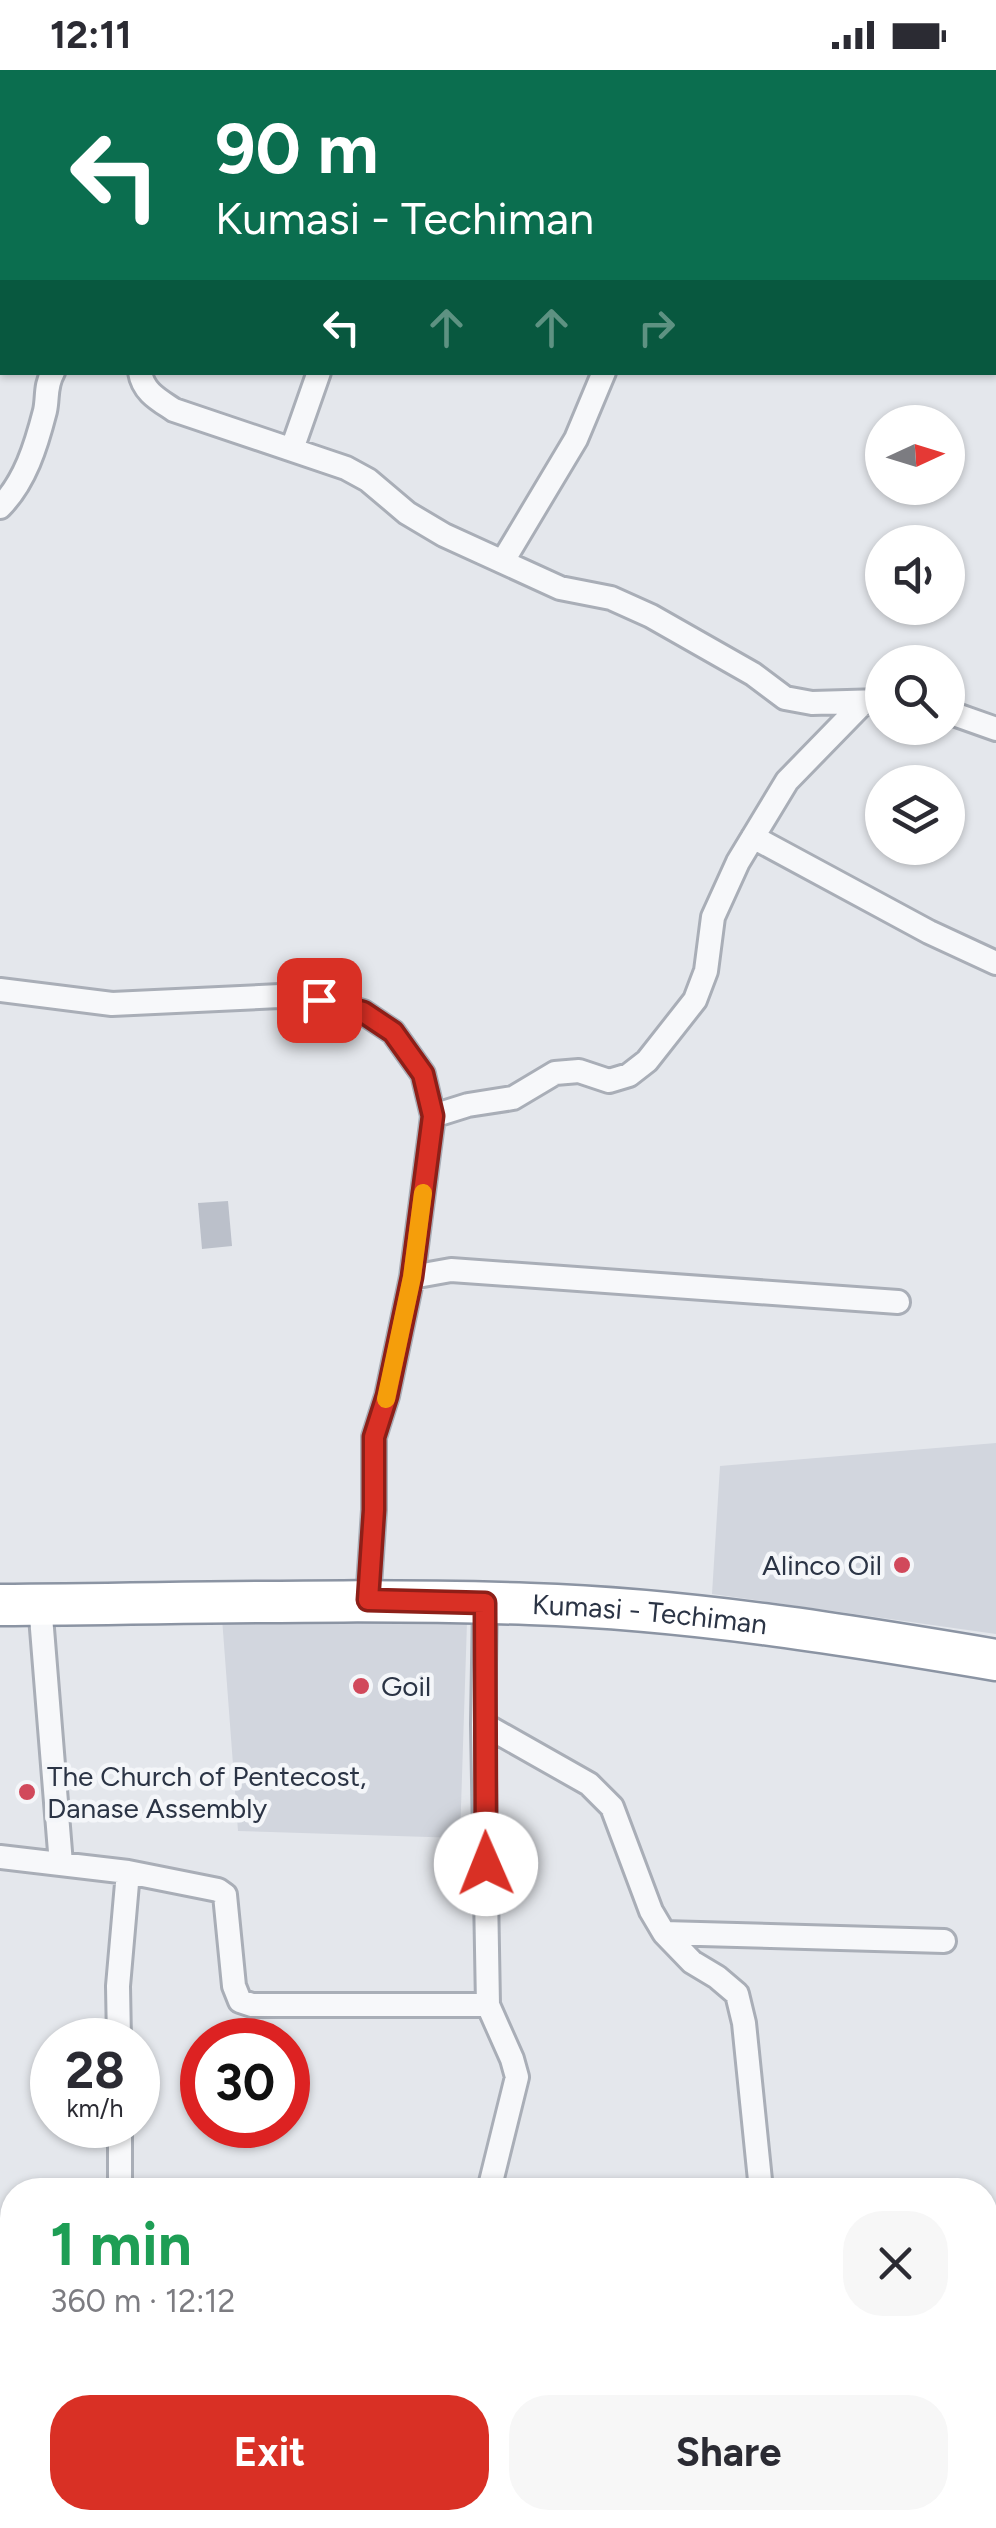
<!DOCTYPE html>
<meta charset="utf-8">
<style>
body{margin:0;font-family:Figtree,sans-serif;background:#f7f7f7;color:#2b2b33;height:100vh;display:flex;flex-direction:column;font-size:38px;white-space:nowrap}
*{box-sizing:border-box;margin:0}
p{font-size:32px;color:#7c7c81}
.icon{flex:none;width:55px;height:55px;fill:none;stroke:currentColor;stroke-width:2;stroke-linecap:round;stroke-linejoin:round}
.map{position:relative;flex:1;overflow:hidden}
.sheet{position:absolute;left:0px;top:2108px;width:998px;height:352px;display:flex;flex-direction:column;background:#fff;border-radius:40px 40px 0 0;box-shadow:0 2px 8px #0004}
.sheet>*{flex:none}
.hud{position:absolute;left:0px;top:0px;width:998px;height:305px;box-shadow:0 2px 8px #0004;background:#0b6e4f;color:#fff;overflow:hidden}
.needle{width:65px;rotate:86deg}
.tools{position:absolute;left:865px;top:335px;display:grid;gap:20px}
.tools a{display:grid;place-items:center;width:100px;height:100px;border-radius:50%;background:#fff;box-shadow:0 2px 8px #0004;font-size:50px}
.speed{position:absolute;left:30px;top:1948px;display:flex;gap:20px;font-size:50px;font-weight:700;text-align:center}
.speed>*{display:grid;place-content:center;width:130px;height:130px;border-radius:50%;background:#fff;box-shadow:0 2px 8px #0004;line-height:1}
.speed small{font-size:25px;font-weight:400}
.speed .limit{border:15px solid #d22;background:#fff;color:#111}
.pin{position:absolute;display:grid;place-items:center;width:85px;height:85px;color:#fff;margin:-42px;border-radius:20px;box-shadow:0 5px 15px #0006}
.me{position:absolute;width:110px;margin:-55px;rotate:359deg;stroke-linejoin:round;filter:drop-shadow(0 0 8px #0008)}
.turn{display:flex;align-items:center;gap:35px;height:210px;padding:0 50px;font-size:45px}
.turn .icon{width:130px;height:130px;stroke-width:2.5}
.turn b{display:block;font-size:70px;line-height:85px}
.lanes{display:flex;align-items:center;height:95px;padding:0 50px;background:#0003;justify-content:center;gap:50px;direction:ltr}
.lanes .off{opacity:.35}
.round{display:grid;place-items:center;flex:none;width:105px;height:105px;border-radius:40px;background:#f7f7f7}
.summary{display:flex;align-items:center;justify-content:space-between;height:170px;padding:0 50px}
h1{font-size:60px;font-weight:700;line-height:75px;color:#1e9e55}
.button{display:flex;gap:20px;margin-top:auto;padding:20px 50px}
.button a{flex:1;height:115px;border-radius:40px;background:#d93025;color:#fff;font-size:40px;font-weight:700;line-height:115px;text-align:center}
.button a+a{background:#f7f7f7;color:#2b2b33}
.status{display:flex;justify-content:space-between;align-items:center;height:70px;padding:0 50px;background:#fff;direction:ltr}
.status svg{height:28px;fill:currentColor}
.map>svg:first-child{display:block}
.built{fill:#d2d6de}
.building{fill:#bbc0ca}
.lines{fill:none;stroke-linecap:round;stroke-linejoin:round}
.minor-casing{stroke:#a9aeb7;stroke-width:28}
.trunk-casing{stroke:#8b94a3;stroke-width:45}
.minor{stroke:#f7f8fa;stroke-width:22}
.trunk{stroke:#fff;stroke-width:40}
.route-casing{stroke:#8d1f18;stroke-width:25}
.route{stroke:#d93025;stroke-width:18}
.slow{stroke:#f59e0b;stroke-width:18}
.poi-dot{fill:#d1495b;stroke:#f4f6f9;stroke-width:4}
.labels{text-anchor:middle;stroke-width:9;stroke-linejoin:round;paint-order:stroke}
.poi-label{font-size:28px;fill:#2b3445;stroke:#f4f6f9;text-anchor:start}
.street-label{font-size:28px;fill:#2b3445;stroke:#f4f6f9}
</style>
<div class="status"><b>12:11</b><svg viewBox="0 0 49 12"><path d="M0 12V9h3v3zM5 12V6h3v6zM10 12V3h3v9zM15 12V0h3v12zM26 1h20v11H26zM47 4h2v5h-2z"/></svg></div>
<div class="map">
<svg width="996" height="2458" viewBox="0 0 996 2458">
<rect width="100%" height="100%" fill="#e4e7ec"/>
<path class="built" d="M996,1373v191l-284,-40 8,-128z
M222,1548l245,4 -7,216 -222,-7z"/>
<path class="building" d="M228,1131l4,45 -30,3 -4,-46z"/>
<g class="lines">
<g class="minor-casing">
<path id="minor" d="M275,2l1,-2
M848,2l3,-2
M140,302c3,20 19,28 34,38l172,58 22,12 39,33 37,22 116,53 51,10 40,18 102,58 32,24 27,5 70,-2
M292,379l27,-77
M0,437c25,-25 36,-61 45,-96 3,-14 0,-25 8,-39
M503,491l73,-122 28,-67
M948,642l48,17
M753,767l176,95 67,31
M0,920l112,14 168,-8 39,4 44,12 30,20 30,42 10,42 -21,161 -25,119 -13,41v73l-6,91
M433,1046l35,-11 45,-7 42,-25 24,-2 30,10 20,-6 18,-14 48,-61 11,-29 7,-54 25,-55 49,-81 75,-77
M412,1207l39,-7 447,32
M485,1533l-2,121 5,281 24,54 5,18 -28,113
M40,1534l21,260
M483,1654l106,60 23,23 39,104 13,22 28,29 25,15 20,17 7,29 17,167
M0,1787l128,15 90,18 7,5 9,91 6,15 12,4h236
M664,1863l280,8
M119,1970l-1,-54 10,-114
M120,2120v-65
M985,2237l11,-1
M0,2316l12,11
M0,2364l12,-7
M142,2448l26,10
M267,2448v10
M449,2456l75,-8
M106,2458l1,-10
M753,2458l5,-10"/>
</g>
<g class="trunk-casing">
<g id="trunk">
<path id="s1" d="M0,1535c177,-1 354,-7 530,-1 157,5 312,30 466,56"/>
</g>
</g>
<use href="#minor" class="minor"/>
<use href="#trunk" class="trunk"/>
</g>
<g class="lines">
<g class="route-casing">
<path id="route" d="M319,930l44,12 30,20 30,42 10,42 -21,161 -25,119 -13,41v73l-6,90 117,3 1,261"/>
</g>
<use href="#route" class="route"/>
<path class="slow" d="M386,1329l26,-122 11,-84"/>
</g>
<g class="poi-dot">
<circle cx="902" cy="1495" r="10"/>
<circle cx="361" cy="1616" r="10"/>
<circle cx="27" cy="1722" r="10"/>
</g>
<g class="labels">
<g class="poi-label">
<text x="882" y="1505" text-anchor="end">Alinco Oil</text>
<text x="381" y="1626">Goil</text>
<text x="47" y="1716">The Church of Pentecost,<tspan x="47" dy="32">Danase Assembly</tspan></text>
</g>
<g class="street-label">
<text dy="10" stroke="none"><textPath href="#s1" startOffset="650">Kumasi - Techiman</textPath></text>
</g>
</g>
</svg>
<div class="tools">
<a><svg class="needle" viewBox="-14 -14 28 28"><path d="M0-13l5 13h-10z" fill="#e53935"/><path d="M0 13l5-13h-10z" fill="#7c7c81"/></svg></a>
<a><svg class="icon" aria-label="sound" viewBox="0 0 24 24"><path d="M4 9h4l5-4v14l-5-4H4zM17 9q2 3 0 6"/></svg></a>
<a><svg class="icon" aria-label="search" viewBox="0 0 24 24"><circle cx="10" cy="10" r="6"/><path d="M15 15l6 6"/></svg></a>
<a><svg class="icon" aria-label="layers" viewBox="0 0 24 24"><path d="M12 4l9 5-9 5-9-5zM3 14l9 5 9-5"/></svg></a>
</div>
<div class="speed"><div>28<small>km/h</small></div><div class="limit">30</div></div>
<div class="pin" style="left:319px;top:930px;background:#d93025"><svg class="icon" aria-label="arrive" viewBox="0 0 24 24"><path d="M6 21V4h12l-3 4 3 4H6"/></svg></div>
<svg class="me" style="left:486px;top:1794px" viewBox="-20 -20 40 40"><circle r="19" fill="#fff"/><path d="M0-13L10 11 0 6-10 11z" fill="#d93025"/></svg>
<div class="hud">
<div class="turn"><svg class="icon" aria-label="left" viewBox="0 0 24 24"><path d="M17 20v-9H6M10 6l-5 5 5 5"/></svg><div><b>90 m</b>Kumasi - Techiman</div></div>
<div class="lanes"><svg class="icon" aria-label="left" viewBox="0 0 24 24"><path d="M17 20v-9H6M10 6l-5 5 5 5"/></svg><svg class="icon off" aria-label="ahead" viewBox="0 0 24 24"><path d="M12 20V5M6 11l6-6 6 6"/></svg><svg class="icon off" aria-label="ahead" viewBox="0 0 24 24"><path d="M12 20V5M6 11l6-6 6 6"/></svg><svg class="icon off" aria-label="right" viewBox="0 0 24 24"><path d="M7 20v-9h11M14 6l5 5-5 5"/></svg></div>
</div>
<section class="sheet">
<div class="summary"><div><h1>1 min</h1><p>360 m · 12:12</p></div><a class="round"><svg class="icon" aria-label="close" viewBox="0 0 24 24"><path d="M6 6l12 12M18 6L6 18"/></svg></a></div>
<div class="button"><a>Exit</a><a>Share</a></div>
</section>
</div>
